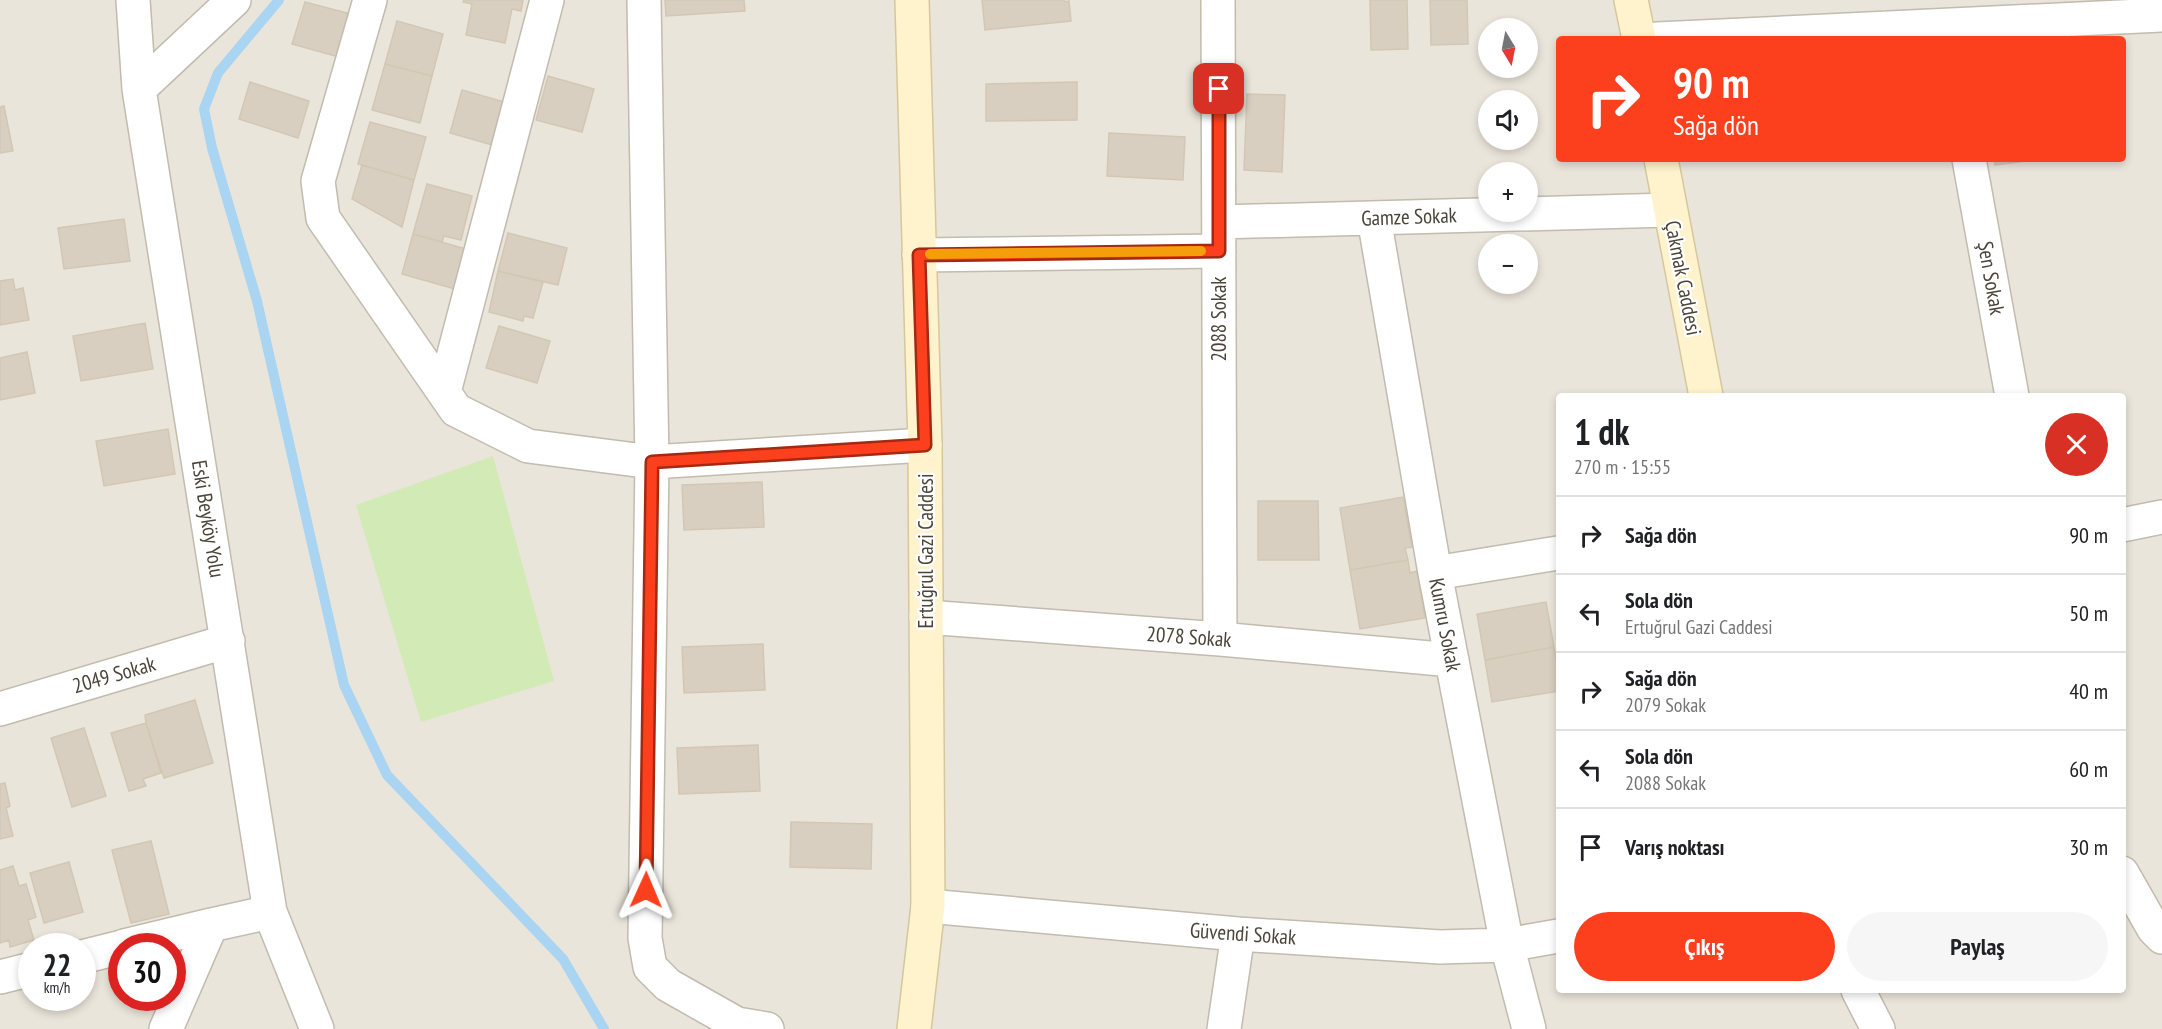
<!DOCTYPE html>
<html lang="tr">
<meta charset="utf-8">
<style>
body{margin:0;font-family:"PT Sans Narrow",sans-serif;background:#f6f6f6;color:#202124;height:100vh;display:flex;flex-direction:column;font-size:22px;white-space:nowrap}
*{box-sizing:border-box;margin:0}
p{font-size:20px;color:#757577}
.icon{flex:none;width:33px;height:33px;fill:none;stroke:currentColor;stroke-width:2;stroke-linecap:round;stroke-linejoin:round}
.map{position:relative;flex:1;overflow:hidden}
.sheet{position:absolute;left:1556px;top:393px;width:570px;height:600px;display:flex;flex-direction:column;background:#fff;border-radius:6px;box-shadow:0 3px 9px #0003}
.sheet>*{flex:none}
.top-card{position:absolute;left:1556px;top:36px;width:570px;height:126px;border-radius:6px;box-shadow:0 3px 9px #0003;background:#fc3f1d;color:#fff;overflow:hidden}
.needle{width:39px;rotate:170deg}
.buttons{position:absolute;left:1478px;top:18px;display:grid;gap:12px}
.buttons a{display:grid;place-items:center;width:60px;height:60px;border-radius:50%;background:#fff;box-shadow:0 3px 9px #0003;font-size:30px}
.speed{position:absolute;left:18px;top:933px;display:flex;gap:12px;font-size:30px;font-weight:700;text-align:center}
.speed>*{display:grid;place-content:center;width:78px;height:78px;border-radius:50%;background:#fff;box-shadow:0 3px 9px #0003;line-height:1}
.speed small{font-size:15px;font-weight:400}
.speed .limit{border:9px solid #d22;background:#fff;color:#111}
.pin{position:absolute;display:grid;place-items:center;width:51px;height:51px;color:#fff;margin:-26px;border-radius:12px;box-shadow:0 3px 9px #0006}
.me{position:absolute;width:66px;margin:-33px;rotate:1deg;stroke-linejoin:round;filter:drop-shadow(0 0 4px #0008)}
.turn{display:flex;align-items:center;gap:21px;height:126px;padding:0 18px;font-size:27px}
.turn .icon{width:78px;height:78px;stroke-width:2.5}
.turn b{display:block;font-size:42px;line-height:51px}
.round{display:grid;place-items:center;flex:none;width:63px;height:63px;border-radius:32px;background:#f6f6f6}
.summary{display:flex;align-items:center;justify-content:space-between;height:102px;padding:0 18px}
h1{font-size:36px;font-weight:700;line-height:45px}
.action{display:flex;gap:12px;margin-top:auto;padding:12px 18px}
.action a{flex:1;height:69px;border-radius:36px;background:#fc3f1d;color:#fff;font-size:24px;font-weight:700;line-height:69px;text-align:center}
.action a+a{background:#f6f6f6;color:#202124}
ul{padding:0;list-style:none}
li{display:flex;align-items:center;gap:18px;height:78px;padding:0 18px;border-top:2px solid #e0e0e0}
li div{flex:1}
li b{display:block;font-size:22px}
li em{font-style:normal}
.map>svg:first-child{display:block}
.residential{fill:#eae5da;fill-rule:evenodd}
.green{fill:#d2eab5}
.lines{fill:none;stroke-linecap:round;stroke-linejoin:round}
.stream{stroke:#a9d4f2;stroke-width:10}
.building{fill:#d8cfc1;stroke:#d3c7b4;stroke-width:1.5}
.street-casing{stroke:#c2bbae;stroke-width:36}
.secondary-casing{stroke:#d6c79b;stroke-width:36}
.street{stroke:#fff;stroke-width:33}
.secondary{stroke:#fff3cd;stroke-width:33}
.route-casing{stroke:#a42913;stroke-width:15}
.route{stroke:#fc3f1d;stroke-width:10}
.slow{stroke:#f59e0b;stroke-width:10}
.labels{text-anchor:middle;stroke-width:4.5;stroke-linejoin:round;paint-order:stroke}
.street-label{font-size:21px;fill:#4b4439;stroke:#fff}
</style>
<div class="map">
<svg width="2162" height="1029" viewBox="0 0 2162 1029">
<rect width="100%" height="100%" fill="#f6f3ec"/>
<path class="residential" d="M0,0h2162v1029h-2162zM1488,28h39v40h-39zM1558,39h564v120h-564zM1488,100h39v40h-39zM1488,172h39v40h-39zM1488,244h39v40h-39zM1558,396h564v594h-564zM32,946h50v52h-50zM122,946h50v52h-50z"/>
<path class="green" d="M493,456l61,225 -133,41 -65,-217z"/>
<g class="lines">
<path class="stream" d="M279,0l-61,73 -14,36 8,39 45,153 87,384 43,90 176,184 41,70"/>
</g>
<path class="building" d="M464,0h59l-2,11 -9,-2 -7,34 -39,-8 6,-31 -9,-2z
M665,0h79l1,11 -79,5z
M982,0h82l1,2 4,-1 2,20 -86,9z
M1370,0h37l1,49 -37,1z
M1430,0h37l1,44 -37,1z
M305,2l46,12 -12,43 -47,-13z
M397,21l46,13 -11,42 -47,-12z
M385,64l47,12 -12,47 -48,-13z
M548,76l46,13 -12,43 -46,-12z
M250,82l59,19 -11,37 -59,-19z
M1077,82v38l-91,1v-37z
M462,90l46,13 -12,43 -46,-13z
M1247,94l38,1 -3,77 -38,-2z
M4,106l9,45 -13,2v-46z
M370,122l56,15 -12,43 -56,-16z
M1109,133l76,4 -2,43 -76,-4z
M1994,159h48l-47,6z
M362,165l52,15 -12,47 -50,-28z
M427,184l45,12 -11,44 -17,-4 -2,6 -29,-8z
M124,219l6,42 -66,8 -6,-41z
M508,233l59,15 -9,37 -60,-14z
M413,234l53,15 -11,40 -53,-15z
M498,271l45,11 -10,36 -9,-2 -1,5 -34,-9z
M13,279l2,11 8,-2 6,32 -29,5v-44z
M145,323l8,46 -72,12 -8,-45z
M499,326l51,15 -13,42 -51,-15z
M27,352l8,41 -35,7v-42z
M168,429l7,45 -71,12 -8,-45z
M762,482l2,45 -80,3 -2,-45z
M1403,497l9,50 -7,1 3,12 -58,10 -10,-62z
M1258,501h60l1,59h-61z
M1408,560l2,13 7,-2 8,47 -65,11 -10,-59z
M1546,602l8,45 -69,13 -8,-46z
M763,644l2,46 -81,3 -2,-46z
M1554,647l4,25v19l-66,11 -7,-42z
M195,700l18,63 -49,15 -18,-55 -1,-8z
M146,723l15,50 -18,6 3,7 -17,5 -18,-58z
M84,728l22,68 -34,11 -21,-69z
M758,745l2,46 -81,3 -2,-46z
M5,783l5,23 -4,2 7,28 -13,3v-55z
M791,822l81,2 -1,45 -81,-2z
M151,841l18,73 -38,9 -19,-73z
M69,862l14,50 -39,11 -14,-50z
M13,866l6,20 7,-2 10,33 -8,3 6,20 -24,7 -1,-7 -9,3v-73z"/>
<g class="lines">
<g class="street-casing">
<path id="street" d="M133,0l6,89 131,823 47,117
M370,0l-52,181 5,37 133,192 72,36 124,16 273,-17
M644,0l8,462 -7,476 5,29 18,18 69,39 30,5
M1218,0l2,639
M1657,39l505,-24
M139,89l95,-89
M1969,159l43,237
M1374,218l61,355 72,372 22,84
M1219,222l451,-12
M919,255l300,-4
M444,392l103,-392
M2122,525l40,-8
M1435,573l123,-20
M926,617l294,22 232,21
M0,709l228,-68
M2122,873l32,56 8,8
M928,906l310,28 202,13 67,-2 51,-9
M124,946l87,-21
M82,957l40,-10
M0,977l32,-8
M1858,990l20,39
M166,1029l45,-104 59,-13
M1224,1029l14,-95"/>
</g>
<g class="secondary-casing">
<path id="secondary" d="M912,0l13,445 3,461 -14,123
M1631,0l8,39
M1661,159l45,237"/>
</g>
<use href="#street" class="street"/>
<use href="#secondary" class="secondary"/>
</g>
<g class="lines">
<g class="route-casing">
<path id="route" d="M646,890l6,-428 273,-17 -6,-190 300,-4v-162"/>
</g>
<use href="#route" class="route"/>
<path class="slow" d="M930,254l271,-3"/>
</g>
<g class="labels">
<g class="street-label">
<text transform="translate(1409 217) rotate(-2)" y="7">Gamze Sokak</text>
<text transform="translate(1683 278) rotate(79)" y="7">Çakmak Caddesi</text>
<text transform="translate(1991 278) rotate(80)" y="7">Şen Sokak</text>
<text transform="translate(1219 319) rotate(-90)" y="7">2088 Sokak</text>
<text transform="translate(208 519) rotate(81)" y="7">Eski Beyköy Yolu</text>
<text transform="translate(926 551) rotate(-90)" y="7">Ertuğrul Gazi Caddesi</text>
<text transform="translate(1445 625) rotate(79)" y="7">Kumru Sokak</text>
<text transform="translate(1189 637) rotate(4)" y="7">2078 Sokak</text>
<text transform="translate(114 675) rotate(-16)" y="7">2049 Sokak</text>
<text transform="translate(1243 934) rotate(4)" y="7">Güvendi Sokak</text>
</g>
</g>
</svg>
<div class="buttons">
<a><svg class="needle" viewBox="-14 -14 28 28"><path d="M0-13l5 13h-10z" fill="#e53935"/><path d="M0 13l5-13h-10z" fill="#757577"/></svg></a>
<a><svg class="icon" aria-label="sound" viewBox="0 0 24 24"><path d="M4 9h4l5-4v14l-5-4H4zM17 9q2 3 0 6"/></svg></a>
<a>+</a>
<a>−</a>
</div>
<div class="speed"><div>22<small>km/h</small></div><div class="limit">30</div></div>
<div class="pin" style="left:1219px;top:89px;background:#d93025"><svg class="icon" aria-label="arrive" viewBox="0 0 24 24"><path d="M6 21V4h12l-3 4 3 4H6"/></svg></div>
<svg class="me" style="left:646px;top:890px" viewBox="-20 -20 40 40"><path d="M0-17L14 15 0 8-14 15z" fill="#fc3f1d" stroke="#fff" stroke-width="4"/></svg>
<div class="top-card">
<div class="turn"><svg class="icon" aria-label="right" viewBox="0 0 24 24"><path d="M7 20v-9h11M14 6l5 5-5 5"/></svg><div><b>90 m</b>Sağa dön</div></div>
</div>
<section class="sheet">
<div class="summary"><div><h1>1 dk</h1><p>270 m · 15:55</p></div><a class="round" style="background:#d93025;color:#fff"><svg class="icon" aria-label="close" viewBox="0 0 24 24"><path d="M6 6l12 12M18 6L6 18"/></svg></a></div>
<ul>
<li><svg class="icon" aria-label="right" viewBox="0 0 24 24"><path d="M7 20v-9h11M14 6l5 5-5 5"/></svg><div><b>Sağa dön</b></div><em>90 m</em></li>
<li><svg class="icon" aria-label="left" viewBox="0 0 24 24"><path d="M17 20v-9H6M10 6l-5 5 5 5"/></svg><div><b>Sola dön</b><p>Ertuğrul Gazi Caddesi</p></div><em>50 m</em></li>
<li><svg class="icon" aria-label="right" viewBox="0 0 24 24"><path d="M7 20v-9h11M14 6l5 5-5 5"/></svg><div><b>Sağa dön</b><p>2079 Sokak</p></div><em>40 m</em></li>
<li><svg class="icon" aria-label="left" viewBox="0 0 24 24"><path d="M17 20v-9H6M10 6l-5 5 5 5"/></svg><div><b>Sola dön</b><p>2088 Sokak</p></div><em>60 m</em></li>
<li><svg class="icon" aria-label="arrive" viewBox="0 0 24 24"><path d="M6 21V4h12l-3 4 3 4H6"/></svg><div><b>Varış noktası</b></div><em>30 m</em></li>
</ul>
<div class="action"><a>Çıkış</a><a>Paylaş</a></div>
</section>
</div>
